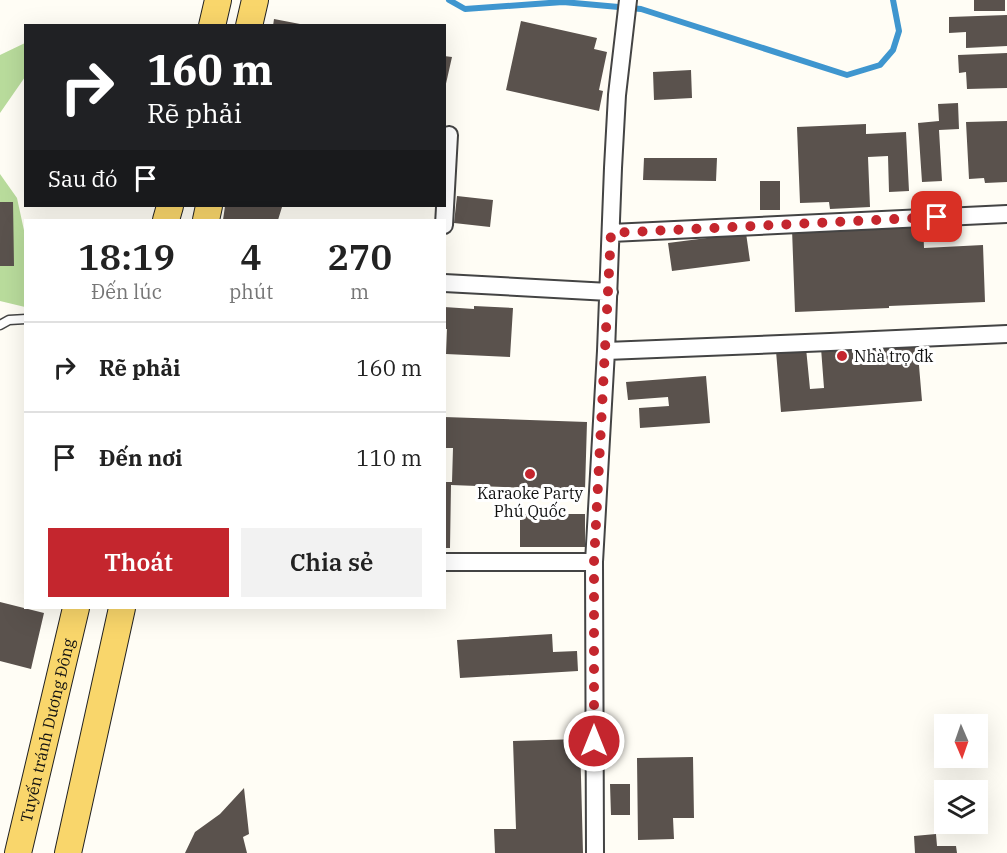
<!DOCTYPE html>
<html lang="vi">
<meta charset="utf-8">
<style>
body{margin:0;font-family:"IBM Plex Serif",serif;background:#f2f2f2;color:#222;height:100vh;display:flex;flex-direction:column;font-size:22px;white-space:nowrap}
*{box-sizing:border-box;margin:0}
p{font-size:20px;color:#767676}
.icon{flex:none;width:33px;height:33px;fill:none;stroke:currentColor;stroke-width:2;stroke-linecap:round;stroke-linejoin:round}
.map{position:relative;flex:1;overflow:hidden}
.panel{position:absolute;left:24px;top:219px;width:422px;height:390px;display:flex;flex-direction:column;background:#fff;border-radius:0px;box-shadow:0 6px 24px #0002}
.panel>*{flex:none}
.guide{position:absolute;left:24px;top:24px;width:422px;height:183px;border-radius:0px;box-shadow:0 6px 24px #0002;background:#202124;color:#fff;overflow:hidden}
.needle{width:39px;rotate:178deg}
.tools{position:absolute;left:934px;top:714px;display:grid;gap:12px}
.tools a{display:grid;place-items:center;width:54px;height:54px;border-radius:0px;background:#fff;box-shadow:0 6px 24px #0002;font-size:30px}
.pin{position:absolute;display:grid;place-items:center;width:51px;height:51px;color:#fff;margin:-26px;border-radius:12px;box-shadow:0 3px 9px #0006}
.me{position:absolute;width:66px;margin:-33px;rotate:0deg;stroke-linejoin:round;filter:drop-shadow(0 0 4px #0008)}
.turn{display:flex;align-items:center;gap:21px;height:126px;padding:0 24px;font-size:27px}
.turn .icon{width:78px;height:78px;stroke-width:2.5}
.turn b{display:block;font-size:42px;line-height:51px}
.then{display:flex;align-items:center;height:57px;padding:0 24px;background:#0003;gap:12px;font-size:22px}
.eta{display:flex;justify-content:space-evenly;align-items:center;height:102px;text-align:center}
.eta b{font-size:36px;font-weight:600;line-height:42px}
.primary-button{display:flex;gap:12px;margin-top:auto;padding:12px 24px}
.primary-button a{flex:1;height:69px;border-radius:0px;background:#c4262e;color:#fff;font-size:24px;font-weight:600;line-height:69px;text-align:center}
.primary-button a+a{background:#f2f2f2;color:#222}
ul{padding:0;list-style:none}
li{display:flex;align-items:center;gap:18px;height:90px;padding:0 24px;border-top:2px solid #e0e0e0}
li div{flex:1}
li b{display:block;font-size:22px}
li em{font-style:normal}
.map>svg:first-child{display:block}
.forest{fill:#b9dc9c}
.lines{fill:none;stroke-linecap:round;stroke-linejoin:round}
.stream{stroke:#3f96cf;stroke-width:6}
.building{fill:#5a524d}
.lane-casing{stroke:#444;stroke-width:11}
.street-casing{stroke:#444;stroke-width:20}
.primary-casing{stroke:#222;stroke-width:28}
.lane{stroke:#fff;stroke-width:8}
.street{stroke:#fff;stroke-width:16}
.primary{stroke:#f9d66b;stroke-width:26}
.route{stroke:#c4262e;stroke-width:10;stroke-dasharray:0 18}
.poi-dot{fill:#c4262e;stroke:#fff;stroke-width:2}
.labels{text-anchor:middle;stroke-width:6;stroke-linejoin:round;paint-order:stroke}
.poi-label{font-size:16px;fill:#111;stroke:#fff;text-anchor:start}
.street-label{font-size:16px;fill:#111;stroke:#fff}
</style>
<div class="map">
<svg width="1007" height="853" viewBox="0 0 1007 853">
<rect width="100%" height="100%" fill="#fffdf5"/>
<path class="forest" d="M25,43v34l-25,36v-58z
M0,174l17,24 8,37v72l-25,-6z"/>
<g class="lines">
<path class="stream" d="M449,0l16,9 98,-7 78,7 206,66 33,-10 13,-15 6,-19 -6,-31"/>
</g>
<path class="building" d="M974,0h31v11h-31z
M1007,15v31l-41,2v-16l-17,1v-16z
M274,19l26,5v2h-27z
M521,21l76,17 -3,11 13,3 -8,38 4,1 -4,20 -93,-21z
M1007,53v35l-40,1 -1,-17 -7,1 -1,-18z
M444,56l8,1 -7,31h-1z
M691,70l1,28 -38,2 -1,-28z
M958,103l1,26 -20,1 3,51 -20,1 -4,-59 21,-2 -1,-17z
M1007,121v61l-22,1 -1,-5 -15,1 -3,-57z
M866,124v10l40,-2 3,59 -20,1 -1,-36 -20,1 2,50 -40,2 -1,-7 -29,1 -3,-76z
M644,158h73l-1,23 -73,-1z
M760,181h20v29h-20z
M457,196l36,4 -3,27 -36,-4z
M0,202h13l1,64h-14z
M225,206h36l21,1 -4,13h-55z
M923,222l1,26 59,-3 2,57 -96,4v2l-94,4 -3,-83 74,-4v4l37,-1 -1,-5z
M746,233l4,28 -78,10 -4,-28z
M474,306l39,2 -3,49 -64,-3 1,-25h-3v-22l30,2z
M917,342l5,59 -141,11 -5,-61 30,-3 4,41 14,-1 -3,-40z
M706,376l4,47 -70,5 -1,-20 30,-2 -1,-9 -40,3 -2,-18z
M444,417l143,5 -2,68 -134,-5 -1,63h-6v-66h8l1,-34h-9z
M520,514h65v33h-65z
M0,602l44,11 -13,56 -31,-8z
M552,634l1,18 24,-1 1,20 -118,7 -3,-38z
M580,739l3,114h-88l-1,-24h22l-3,-88z
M693,757l1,61h-21l1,21 -36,1 -1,-82z
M610,784h20v31h-19z
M244,788l5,46 -6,3 4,16h-62l10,-21 25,-18z
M936,834l1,12h19l1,7h-42l-1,-17z"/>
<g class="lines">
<g class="lane-casing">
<path id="lane" d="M0,325l9,-5 17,-1"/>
</g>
<g class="street-casing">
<path id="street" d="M444,225l5,-90
M611,233l396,-19
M444,283l165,9
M606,351l224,-9 177,-8
M444,562h150
M595,853l-1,-291 12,-211 7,-183 4,-73 11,-95"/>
</g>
<g class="primary-casing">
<g id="primary">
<path d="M212,26l6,-26"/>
<path d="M249,26l6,-26"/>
<path d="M166,220l4,-14"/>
<path d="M206,220l3,-14"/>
<path id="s1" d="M18,853l58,-245"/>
<path d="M68,853l54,-245"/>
</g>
</g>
<use href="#lane" class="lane"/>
<use href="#street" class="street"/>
<use href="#primary" class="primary"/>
</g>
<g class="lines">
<path class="route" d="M594,741v-179l17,-329 326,-16"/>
</g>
<g class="poi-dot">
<circle cx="842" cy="356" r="6"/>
<circle cx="530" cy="474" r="6"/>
</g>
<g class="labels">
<g class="poi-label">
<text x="854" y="362">Nhà trọ đk</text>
<text x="530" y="499" text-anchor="middle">Karaoke Party<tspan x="530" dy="18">Phú Quốc</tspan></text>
</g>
<g class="street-label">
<text dy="6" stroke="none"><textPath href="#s1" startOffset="126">Tuyến tránh Dương Đông</textPath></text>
</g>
</g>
</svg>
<div class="tools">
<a><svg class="needle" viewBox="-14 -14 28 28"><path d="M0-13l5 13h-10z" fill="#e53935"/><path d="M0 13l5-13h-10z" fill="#767676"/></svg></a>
<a><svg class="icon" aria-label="layers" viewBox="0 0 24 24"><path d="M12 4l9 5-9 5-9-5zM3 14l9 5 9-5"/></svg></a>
</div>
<div class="pin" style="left:937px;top:217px;background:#d93025"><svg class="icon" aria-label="arrive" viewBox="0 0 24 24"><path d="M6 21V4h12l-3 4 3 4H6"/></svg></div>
<svg class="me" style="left:594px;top:741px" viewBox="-20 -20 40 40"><circle r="17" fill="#c4262e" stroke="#fff" stroke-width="3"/><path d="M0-11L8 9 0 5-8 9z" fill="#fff"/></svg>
<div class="guide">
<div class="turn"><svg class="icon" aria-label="right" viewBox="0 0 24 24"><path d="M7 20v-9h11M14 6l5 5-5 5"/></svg><div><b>160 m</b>Rẽ phải</div></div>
<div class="then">Sau đó<svg class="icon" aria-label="arrive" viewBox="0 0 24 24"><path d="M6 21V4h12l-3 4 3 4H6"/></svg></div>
</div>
<section class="panel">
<div class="eta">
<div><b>18:19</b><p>Đến lúc</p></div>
<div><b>4</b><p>phút</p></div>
<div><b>270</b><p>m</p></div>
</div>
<ul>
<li><svg class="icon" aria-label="right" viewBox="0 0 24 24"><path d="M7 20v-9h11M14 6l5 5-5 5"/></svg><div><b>Rẽ phải</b></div><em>160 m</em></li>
<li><svg class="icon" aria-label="arrive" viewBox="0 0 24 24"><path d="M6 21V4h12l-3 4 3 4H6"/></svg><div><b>Đến nơi</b></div><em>110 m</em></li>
</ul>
<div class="primary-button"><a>Thoát</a><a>Chia sẻ</a></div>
</section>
</div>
